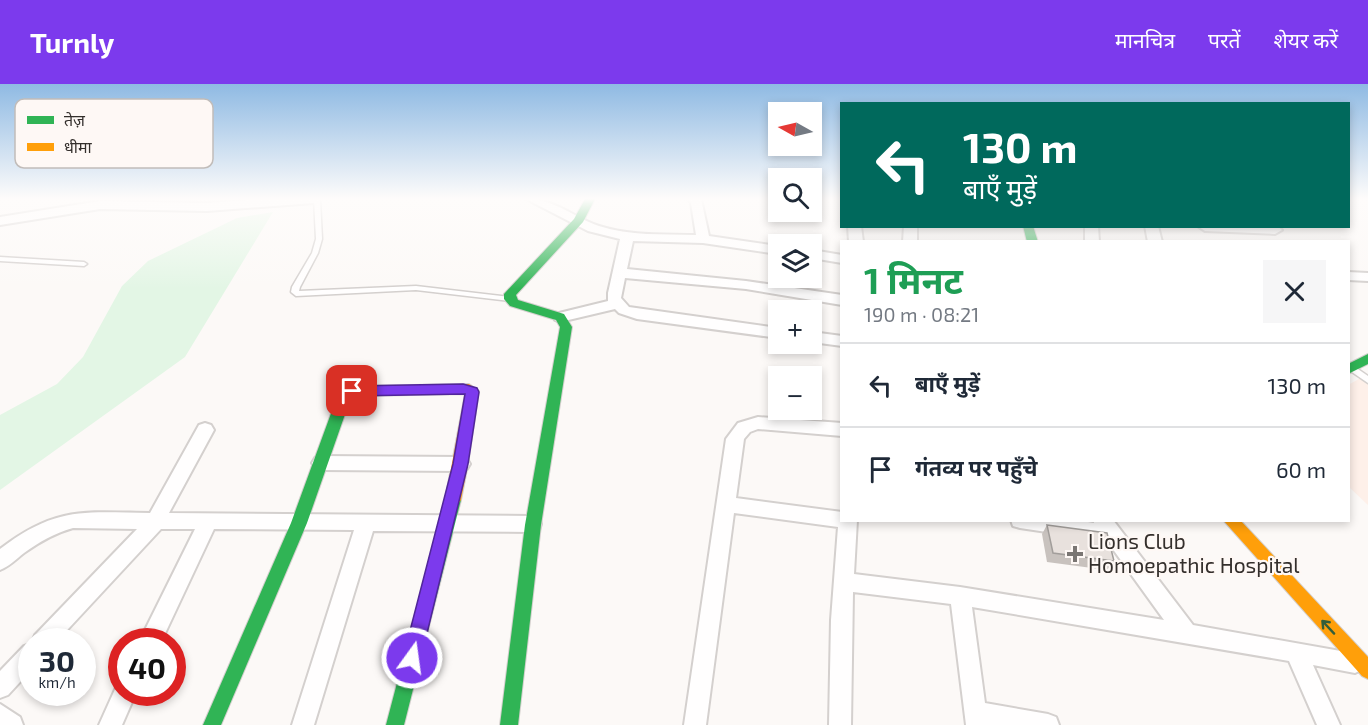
<!DOCTYPE html>
<html lang="hi">
<meta charset="utf-8">
<style>
body{margin:0;font-family:"Exo 2","Noto Sans Devanagari",sans-serif;background:#f6f6f7;color:#1f2937;height:100vh;display:flex;flex-direction:column;font-size:22px;white-space:nowrap}
*{box-sizing:border-box;margin:0}
p{font-size:20px;color:#747a83}
.icon{flex:none;width:33px;height:33px;fill:none;stroke:currentColor;stroke-width:2;stroke-linecap:round;stroke-linejoin:round}
.map{position:relative;flex:1;overflow:hidden}
.sheet{position:absolute;left:840px;top:156px;width:510px;height:282px;display:flex;flex-direction:column;background:#fff;border-radius:0px;box-shadow:0 3px 9px #0003}
.sheet>*{flex:none}
.guide{position:absolute;left:840px;top:18px;width:510px;height:126px;border-radius:0px;box-shadow:0 3px 9px #0003;background:#00695c;color:#fff;overflow:hidden}
.needle{width:39px;rotate:278deg}
.controls{position:absolute;left:768px;top:18px;display:grid;gap:12px}
.controls a{display:grid;place-items:center;width:54px;height:54px;border-radius:0px;background:#fff;box-shadow:0 3px 9px #0003;font-size:30px}
.speed{position:absolute;left:18px;top:544px;display:flex;gap:12px;font-size:30px;font-weight:700;text-align:center}
.speed>*{display:grid;place-content:center;width:78px;height:78px;border-radius:50%;background:#fff;box-shadow:0 3px 9px #0003;line-height:1}
.speed small{font-size:15px;font-weight:400}
.speed .limit{border:9px solid #d22;background:#fff;color:#111}
.pin{position:absolute;display:grid;place-items:center;width:51px;height:51px;color:#fff;margin:-26px;border-radius:12px;box-shadow:0 3px 9px #0006}
.me{position:absolute;width:66px;margin:-33px;rotate:14deg;stroke-linejoin:round;filter:drop-shadow(0 0 4px #0008)}
.turn{display:flex;align-items:center;gap:21px;height:126px;padding:0 24px;font-size:27px}
.turn .icon{width:78px;height:78px;stroke-width:2.5}
.turn b{display:block;font-size:42px;line-height:51px}
.round{display:grid;place-items:center;flex:none;width:63px;height:63px;border-radius:0px;background:#f6f6f7}
.summary{display:flex;align-items:center;justify-content:space-between;height:102px;padding:0 24px}
h1{font-size:36px;font-weight:700;line-height:45px;color:#1e9e55}
ul{padding:0;list-style:none}
li{display:flex;align-items:center;gap:18px;height:84px;padding:0 24px;border-top:2px solid #e0e1e3}
li div{flex:1}
li b{display:block;font-size:22px}
li em{font-style:normal}
header{display:flex;align-items:center;gap:36px;box-sizing:border-box;height:84px;padding:0 30px;background:#7c3aed;color:#fff}
header strong{font-size:28px}
nav{display:flex;gap:33px;margin-inline-start:auto;font-size:21px}
.map>svg:first-child{display:block}
.built{fill:#fef0e9}
.green{fill:#e3f6e5}
.lines{fill:none;stroke-linecap:round;stroke-linejoin:round}
.lane-casing{stroke:#d4d0ce;stroke-width:3}
.street-casing{stroke:#d4d0ce;stroke-width:4}
.fast-casing{stroke:#d4d0ce;stroke-width:2}
.slow-casing{stroke:#d4d0ce;stroke-width:2}
.lane{fill:#fffefe;fill-rule:evenodd}
.street{fill:#fffefe;fill-rule:evenodd}
.fast{fill:#30b455;fill-rule:evenodd}
.slow{fill:#ff9f0a;fill-rule:evenodd}
.wall{fill:#c8c2be}
.building{fill:#e8e1dd;stroke:#a29e9b;stroke-width:1.5}
.oneway{stroke:#335e3a}
.route{fill:#7c3aed;stroke:#51269a;stroke-width:1.5}
.poi-dot{fill:#7a7673;stroke:#fef8f5;stroke-width:2}
.labels{text-anchor:middle;stroke-width:4.5;stroke-linejoin:round;paint-order:stroke}
.poi-label{font-size:21px;fill:#342f2c;stroke:#fef8f5;text-anchor:start}
.key{fill:#fef8f5;stroke:#c1bcb9;stroke-width:1.5}
.key-label{font-size:16px;fill:#342f2c}
</style>
<header>
<strong>Turnly</strong>
<nav><a>मानचित्र</a><a>परतें</a><a>शेयर करें</a></nav>
</header>
<div class="map">
<svg width="1368" height="641" viewBox="0 0 1368 641">
<rect width="100%" height="100%" fill="#fcf9f7"/>
<path class="built" d="M1368,290v131l-19,-18 -1,-102z"/>
<path class="green" d="M273,128l-88,145 -185,133v-75l57,-31 26,-27 39,-71 26,-25 89,-43z"/>
<g class="lines">
<g class="lane-casing">
<path id="lane" d="M314,115h6l2,40 -4,14 -18,34 -1,4 117,-5 94,11 4,2 -4,2 -94,-11 -120,6 -5,-4 1,-5 20,-34 4,-14z
M0,173l84,5 3,2 -3,2 -84,-5z
M1352,281l16,11v7l-19,-13 -1,-3z"/>
</g>
<g class="street-casing">
<path id="street" d="M259,115h61l-6,4 -107,8 -107,-2 -100,16v-8l100,-16 107,2z
M526,115c29,0 47,18 73,27 31,10 64,8 97,9l-5,-32 -3,-4h13l8,37 69,10v8l-75,-11 -70,-2 -6,28 119,12 96,14v10l-96,-16 -121,-11 -4,20 8,9 149,21v10l-141,-19 -18,-6 -4,-4 -55,13 -5,-2 -2,-3 2,-3 53,-13v-8l12,-54 -32,-8z
M848,142h13l2,16h-14z
M904,142h13v16h-14z
M1085,142h13l1,16h-14z
M1145,142h13l4,16h-14z
M1277,142l5,4 -7,4 -70,-3 -6,-4z
M812,166l30,5v8l-30,-5z
M1348,188l20,1v8l-20,-1z
M812,248l30,4v10l-30,-4z
M758,333l84,6v13l-84,-7 -8,3 -6,7 -8,59 106,14v8h15l-3,54 106,13 204,33 -57,-79 -87,-13 -7,-2 -2,-6h65l18,3 -1,-3h20l80,105 170,30 3,7 -3,7 -8,4 -42,-8 27,60h-23l-28,-64 -317,-54 13,96 63,11 8,3 3,8h-93l-15,-121 -98,-12 -2,133h-22l2,-105 7,-93 -104,-14 -28,212h-22l42,-286 12,-16z
M205,339l6,2 3,5 -45,83 363,3 7,2 2,6 -2,6 -7,2 -159,-1 -59,194h-22l62,-195 -140,-1 -53,113h-22l56,-113h-34l-105,113h-24l3,-7 102,-106 -64,-1c-18,5 -34,14 -49,25 -8,6 -14,13 -24,17v-21c56,-43 84,-37 150,-36l49,-88z
M321,372l140,1 6,2 3,5 -3,5 -6,2 -140,-1 -6,-2 -3,-5 3,-5z
M32,559v26l-24,26 -8,3v-27l24,-25z
M122,599v10h14l-14,32h-23l18,-40z
M0,620l20,13 3,8h-23z"/>
</g>
<g class="fast-casing">
<path id="fast" d="M585,115h10l-12,23 -67,73 2,5 46,14 8,13 -31,198 -23,200h-18l25,-200 35,-198 -4,-7 -46,-14 -6,-7v-5l70,-75z
M1023,142h10l5,16h-11z
M1368,270v10l-20,10v-10z
M358,302l7,5 -2,3 -13,6 -43,123 -86,202h-18l88,-202 46,-126 11,-9z
M453,410l5,2 3,4 -57,225h-18l59,-225 3,-4z"/>
</g>
<g class="slow-casing">
<path id="slow" d="M469,300l10,7 -11,73 -7,36 -3,4 -5,2 -5,-2 -3,-4 20,-106 -107,2 -7,-5 7,-5z
M1223,436h17l128,137v22l-6,-3z"/>
</g>
<use href="#lane" class="lane"/>
<use href="#street" class="street"/>
<use href="#fast" class="fast"/>
<use href="#slow" class="slow"/>
</g>
<path class="wall" d="M1047,441l67,36 -7,9 -60,-8 -5,-28z"/>
<path class="building" d="M1047,441l60,8 7,28 -61,-8z"/>
<defs><path id="oneway-shaft" d="M-6 0H5M1.5-3L5.5 0L1.5 3" fill="none" stroke-width="1.6" stroke-linecap="round" stroke-linejoin="round" transform="scale(1.5)"/></defs>
<use class="oneway" href="#oneway-shaft" transform="translate(1328 543) rotate(-133)"/>
<linearGradient id="sky" x2="0" y2="1"><stop stop-color="#8fbae3"/><stop offset="0.56" stop-color="#fefcfb"/><stop offset="1" stop-color="#fefcfb" stop-opacity="0"/></linearGradient>
<rect width="1368" height="205" fill="url(#sky)"/>
<path class="route" d="M463,300l14,4 2,4 -11,72 -47,194 -2,6 -7,3 -6,-3 -3,-6 50,-194 12,-70 -113,2 -6,-5 6,-5z"/>
<path class="poi-dot" d="M1072 461h6v6h6v6h-6v6h-6v-6h-6v-6h6z"/>
<g class="labels">
<g class="poi-label">
<text x="1088" y="465">Lions Club<tspan x="1088" dy="24">Homoepathic Hospital</tspan></text>
</g>
</g>
<rect x="15" y="15" width="198" height="69" rx="9" class="key"/>
<rect x="27" y="32" width="27" height="8" fill="#30b455"/>
<rect x="27" y="59" width="27" height="8" fill="#ff9f0a"/>
<g class="key-label">
<text x="64" y="42">तेज़</text>
<text x="64" y="69">धीमा</text>
</g>
</svg>
<div class="controls">
<a><svg class="needle" viewBox="-14 -14 28 28"><path d="M0-13l5 13h-10z" fill="#e53935"/><path d="M0 13l5-13h-10z" fill="#747a83"/></svg></a>
<a><svg class="icon" aria-label="search" viewBox="0 0 24 24"><circle cx="10" cy="10" r="6"/><path d="M15 15l6 6"/></svg></a>
<a><svg class="icon" aria-label="layers" viewBox="0 0 24 24"><path d="M12 4l9 5-9 5-9-5zM3 14l9 5 9-5"/></svg></a>
<a>+</a>
<a>−</a>
</div>
<div class="speed"><div>30<small>km/h</small></div><div class="limit">40</div></div>
<div class="pin" style="left:352px;top:307px;background:#d93025"><svg class="icon" aria-label="arrive" viewBox="0 0 24 24"><path d="M6 21V4h12l-3 4 3 4H6"/></svg></div>
<svg class="me" style="left:412px;top:574px" viewBox="-20 -20 40 40"><circle r="17" fill="#7c3aed" stroke="#fff" stroke-width="3"/><path d="M0-11L8 9 0 5-8 9z" fill="#fff"/></svg>
<div class="guide">
<div class="turn"><svg class="icon" aria-label="left" viewBox="0 0 24 24"><path d="M17 20v-9H6M10 6l-5 5 5 5"/></svg><div><b>130 m</b>बाएँ मुड़ें</div></div>
</div>
<section class="sheet">
<div class="summary"><div><h1>1 मिनट</h1><p>190 m · 08:21</p></div><a class="round"><svg class="icon" aria-label="close" viewBox="0 0 24 24"><path d="M6 6l12 12M18 6L6 18"/></svg></a></div>
<ul>
<li><svg class="icon" aria-label="left" viewBox="0 0 24 24"><path d="M17 20v-9H6M10 6l-5 5 5 5"/></svg><div><b>बाएँ मुड़ें</b></div><em>130 m</em></li>
<li><svg class="icon" aria-label="arrive" viewBox="0 0 24 24"><path d="M6 21V4h12l-3 4 3 4H6"/></svg><div><b>गंतव्य पर पहुँचे</b></div><em>60 m</em></li>
</ul>
</section>
</div>
